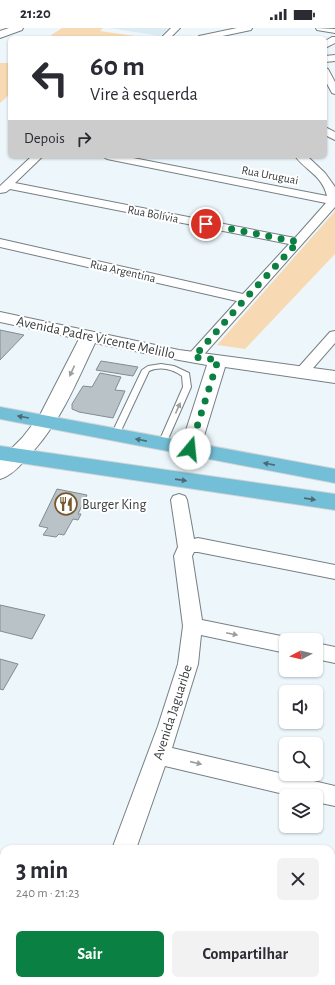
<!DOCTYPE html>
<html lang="pt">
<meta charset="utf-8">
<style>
body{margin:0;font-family:"Alegreya Sans",sans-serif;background:#f2f2f3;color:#2b2b33;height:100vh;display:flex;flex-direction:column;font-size:15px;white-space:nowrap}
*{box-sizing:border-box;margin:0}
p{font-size:13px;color:#7c7c81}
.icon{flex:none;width:22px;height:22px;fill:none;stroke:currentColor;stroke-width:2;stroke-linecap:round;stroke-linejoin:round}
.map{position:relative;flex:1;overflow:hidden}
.sheet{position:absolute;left:0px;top:817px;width:335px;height:140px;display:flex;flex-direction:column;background:#fff;border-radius:12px 12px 0 0;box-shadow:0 1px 3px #0004}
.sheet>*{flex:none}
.hud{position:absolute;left:8px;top:8px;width:319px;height:122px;border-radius:6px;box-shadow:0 1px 3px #0004;background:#fff;color:#2b2b33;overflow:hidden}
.needle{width:26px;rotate:263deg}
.fabs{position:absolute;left:279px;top:605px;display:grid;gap:8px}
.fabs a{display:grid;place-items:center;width:44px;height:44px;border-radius:6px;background:#fff;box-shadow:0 1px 3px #0004;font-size:20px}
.pin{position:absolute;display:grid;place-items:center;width:34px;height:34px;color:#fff;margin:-17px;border:2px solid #fff;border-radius:50%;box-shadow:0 1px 4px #0007}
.me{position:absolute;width:44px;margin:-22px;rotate:17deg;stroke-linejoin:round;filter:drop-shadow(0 0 3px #0008)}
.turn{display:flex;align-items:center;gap:14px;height:84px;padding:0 16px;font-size:18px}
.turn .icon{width:52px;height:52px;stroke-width:2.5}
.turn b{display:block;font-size:28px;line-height:34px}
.then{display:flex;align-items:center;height:38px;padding:0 16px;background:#0003;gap:8px;font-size:15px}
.round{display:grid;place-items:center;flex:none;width:42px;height:42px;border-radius:6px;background:#f2f2f3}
.headline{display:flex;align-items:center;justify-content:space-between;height:68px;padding:0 16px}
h1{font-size:24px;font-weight:600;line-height:30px}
.button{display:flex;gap:8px;margin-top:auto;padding:8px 16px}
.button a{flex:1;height:46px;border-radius:6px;background:#0b8043;color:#fff;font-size:16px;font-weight:600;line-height:46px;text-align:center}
.button a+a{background:#f2f2f3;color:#2b2b33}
.status{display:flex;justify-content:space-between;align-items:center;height:28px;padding:0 20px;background:#fff;direction:ltr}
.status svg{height:11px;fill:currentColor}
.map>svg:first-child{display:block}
.built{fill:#daebf3}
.green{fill:#f7d9b3}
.building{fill:#b9c3c7;stroke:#838c90}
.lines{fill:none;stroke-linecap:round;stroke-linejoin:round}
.service-casing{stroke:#767f83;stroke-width:2}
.minor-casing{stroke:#767f83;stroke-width:2}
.secondary-casing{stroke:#767f83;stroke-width:2}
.primary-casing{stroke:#d3d4d5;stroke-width:2}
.service{fill:#fff;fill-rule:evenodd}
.minor{fill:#fff;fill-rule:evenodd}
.secondary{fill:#fff;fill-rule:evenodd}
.primary{fill:#73bfd7;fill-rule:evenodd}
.oneway{fill:#9c9e9e}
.oneway2{fill:#4d6a74}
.route{stroke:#0b8043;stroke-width:7;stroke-dasharray:0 12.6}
.labels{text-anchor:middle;stroke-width:4;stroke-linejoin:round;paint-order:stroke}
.far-street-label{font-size:12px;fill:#393d3e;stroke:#fff}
.street-label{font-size:14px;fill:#393d3e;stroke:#fff}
.poi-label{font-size:14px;fill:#393d3e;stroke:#fff;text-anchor:start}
</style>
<div class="status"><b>21:20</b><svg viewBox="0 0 49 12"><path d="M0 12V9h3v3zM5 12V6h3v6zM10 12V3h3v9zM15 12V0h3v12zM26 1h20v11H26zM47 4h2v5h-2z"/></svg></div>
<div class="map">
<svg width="335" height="957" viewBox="0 0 335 957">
<rect width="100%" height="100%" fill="#edf7fb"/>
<path class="built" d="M109,0h60l-9,8z"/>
<path class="green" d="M62,0h41l-3,3 49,7h-102z
M0,35h10v31l-10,9z
M335,183v43l-90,95 -28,-4z"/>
<path class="building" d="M0,302l24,5 -24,25z
M101,333l37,6 -5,9 -37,-6z
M100,345l21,4 -6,13 10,1 -12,27 -34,-6 -7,-3v-5l11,-18 9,1z
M57,461l30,6 -9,19h3l-3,6 -5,-1 -9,16 -5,-1 -3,3 -13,-2 5,-7 -9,-2z
M0,577l45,10 -13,24 -32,-8z
M0,631l18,5 -15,26 -3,-1z"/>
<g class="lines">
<g class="service-casing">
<path id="service" d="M161,336l13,2 15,7 2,14 -26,59h-6l-1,-2 25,-57 -1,-11c-10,-7 -21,-10 -33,-5l-30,64 -1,2h-6l-1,-2 31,-65 6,-4z"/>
</g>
<g class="minor-casing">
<path id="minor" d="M171,0h9l-10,10h-9z
M237,0h15l-1,2 -38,8h-15l1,-2z
M316,0l19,1v4l-18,-3z
M332,9h3v6l-10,5v-7z
M335,27v6l-10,1v-6z
M325,40l3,1 7,13v12l-3,-1 -7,-13z
M325,99l10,5v8l-10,-5z
M32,128h11l-28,27 280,55 31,-35 -219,-44 -5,-3h21l204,40c-5,-21 -21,-25 -32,-40h12l18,17 10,14v20l-136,153 -5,1 -5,-1 -2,-3 2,-3 48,-53 -237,-54v-8l243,55 46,-50 -279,-55 -4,3 -6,1v-7z
M335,303v12l-28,32 -5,1 -5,-1 -2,-3 2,-3 33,-37z
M179,466l6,2 2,4 7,39 4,-1 137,27v14l-137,-27h-4l-2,4 10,64 84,17 7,3h-7v13l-85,-18 -3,29 -26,84 163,38v20l-19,-4v-6h-24l-127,-30 -29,83h-24l46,-123 20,-62 5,-38 -9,-70 4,-9 -7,-47 2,-4z
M316,615l19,4v16l-19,-4z
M331,940l4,1v16h-16l-2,-4h14z
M67,953h26l-2,4h-26z"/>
</g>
<g class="secondary-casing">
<path id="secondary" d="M9,0h14l-1,2 -22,8v-7z
M0,284l179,38 156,21v12l-110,-16 -25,82 -3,5 -7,2 -7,-2 -3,-5 27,-84 -28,-5 -84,-17c-21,44 -35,82 -71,118 -7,8 -14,15 -24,18v-19l22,-22 18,-23 39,-76 -79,-17z"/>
</g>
<g class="primary-casing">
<path id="primary" d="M0,379l335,62v14l-335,-64z
M0,418l335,48v16l-335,-50z"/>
</g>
<use href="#service" class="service"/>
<use href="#minor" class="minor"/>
<use href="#secondary" class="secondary"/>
<use href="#primary" class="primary"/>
</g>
<defs><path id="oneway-solid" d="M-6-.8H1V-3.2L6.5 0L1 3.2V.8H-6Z"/></defs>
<g class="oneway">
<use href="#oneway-solid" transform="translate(72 343) rotate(115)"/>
<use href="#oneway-solid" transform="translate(178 380) rotate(-66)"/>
<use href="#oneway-solid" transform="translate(232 606) rotate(12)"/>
<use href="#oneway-solid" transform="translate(196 735) rotate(13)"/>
</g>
<g class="oneway2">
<use href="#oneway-solid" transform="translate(23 389) rotate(-170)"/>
<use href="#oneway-solid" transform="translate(141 412) rotate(-169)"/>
<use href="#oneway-solid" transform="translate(269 436) rotate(-169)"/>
<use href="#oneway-solid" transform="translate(181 452) rotate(8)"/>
<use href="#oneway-solid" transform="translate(310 471) rotate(8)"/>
</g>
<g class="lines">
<path class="route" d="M190,421l28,-89 -24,-3 52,-59 52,-56 -92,-18"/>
</g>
<defs>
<g id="restaurant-ring" transform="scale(1.15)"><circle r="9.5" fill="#fff" stroke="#77582d" stroke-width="1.5"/><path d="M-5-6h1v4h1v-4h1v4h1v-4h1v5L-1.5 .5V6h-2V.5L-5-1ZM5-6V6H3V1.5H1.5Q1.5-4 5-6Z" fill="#77582d"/></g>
</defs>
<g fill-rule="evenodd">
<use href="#restaurant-ring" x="66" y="476"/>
</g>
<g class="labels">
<g class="far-street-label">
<text transform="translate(270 147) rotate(11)" y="4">Rua Uruguai</text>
<text transform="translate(153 186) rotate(11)" y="4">Rua Bolívia</text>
<text transform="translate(123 243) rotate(13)" y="4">Rua Argentina</text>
</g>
<g class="street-label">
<text transform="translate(96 309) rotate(12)" y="5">Avenida Padre Vicente Melillo</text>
<text transform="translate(172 684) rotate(-72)" y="5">Avenida Jaguaribe</text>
</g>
<g class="poi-label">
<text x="82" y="481">Burger King</text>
</g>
</g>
</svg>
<div class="fabs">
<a><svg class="needle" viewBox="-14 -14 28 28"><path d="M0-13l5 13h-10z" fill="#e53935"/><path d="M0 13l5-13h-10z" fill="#7c7c81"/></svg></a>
<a><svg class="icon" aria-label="sound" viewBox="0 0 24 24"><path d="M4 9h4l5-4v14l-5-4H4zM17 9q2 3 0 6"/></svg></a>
<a><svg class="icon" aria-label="search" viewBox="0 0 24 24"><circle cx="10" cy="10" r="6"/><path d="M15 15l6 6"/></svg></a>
<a><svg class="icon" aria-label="layers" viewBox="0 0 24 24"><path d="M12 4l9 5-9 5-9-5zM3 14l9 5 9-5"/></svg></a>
</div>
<div class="pin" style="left:206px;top:196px;background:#d93025"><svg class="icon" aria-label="arrive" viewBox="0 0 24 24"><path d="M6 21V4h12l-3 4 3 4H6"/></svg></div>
<svg class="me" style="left:190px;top:421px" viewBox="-20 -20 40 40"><circle r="19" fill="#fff"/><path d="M0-13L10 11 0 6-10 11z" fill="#0b8043"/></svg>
<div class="hud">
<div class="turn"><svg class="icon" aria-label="left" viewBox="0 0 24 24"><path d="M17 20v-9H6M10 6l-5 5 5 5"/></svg><div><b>60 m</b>Vire à esquerda</div></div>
<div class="then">Depois<svg class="icon" aria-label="right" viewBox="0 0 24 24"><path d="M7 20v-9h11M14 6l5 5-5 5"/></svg></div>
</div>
<section class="sheet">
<div class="headline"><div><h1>3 min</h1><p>240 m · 21:23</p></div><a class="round"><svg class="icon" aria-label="close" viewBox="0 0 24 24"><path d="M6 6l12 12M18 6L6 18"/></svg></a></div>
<div class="button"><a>Sair</a><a>Compartilhar</a></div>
</section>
</div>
